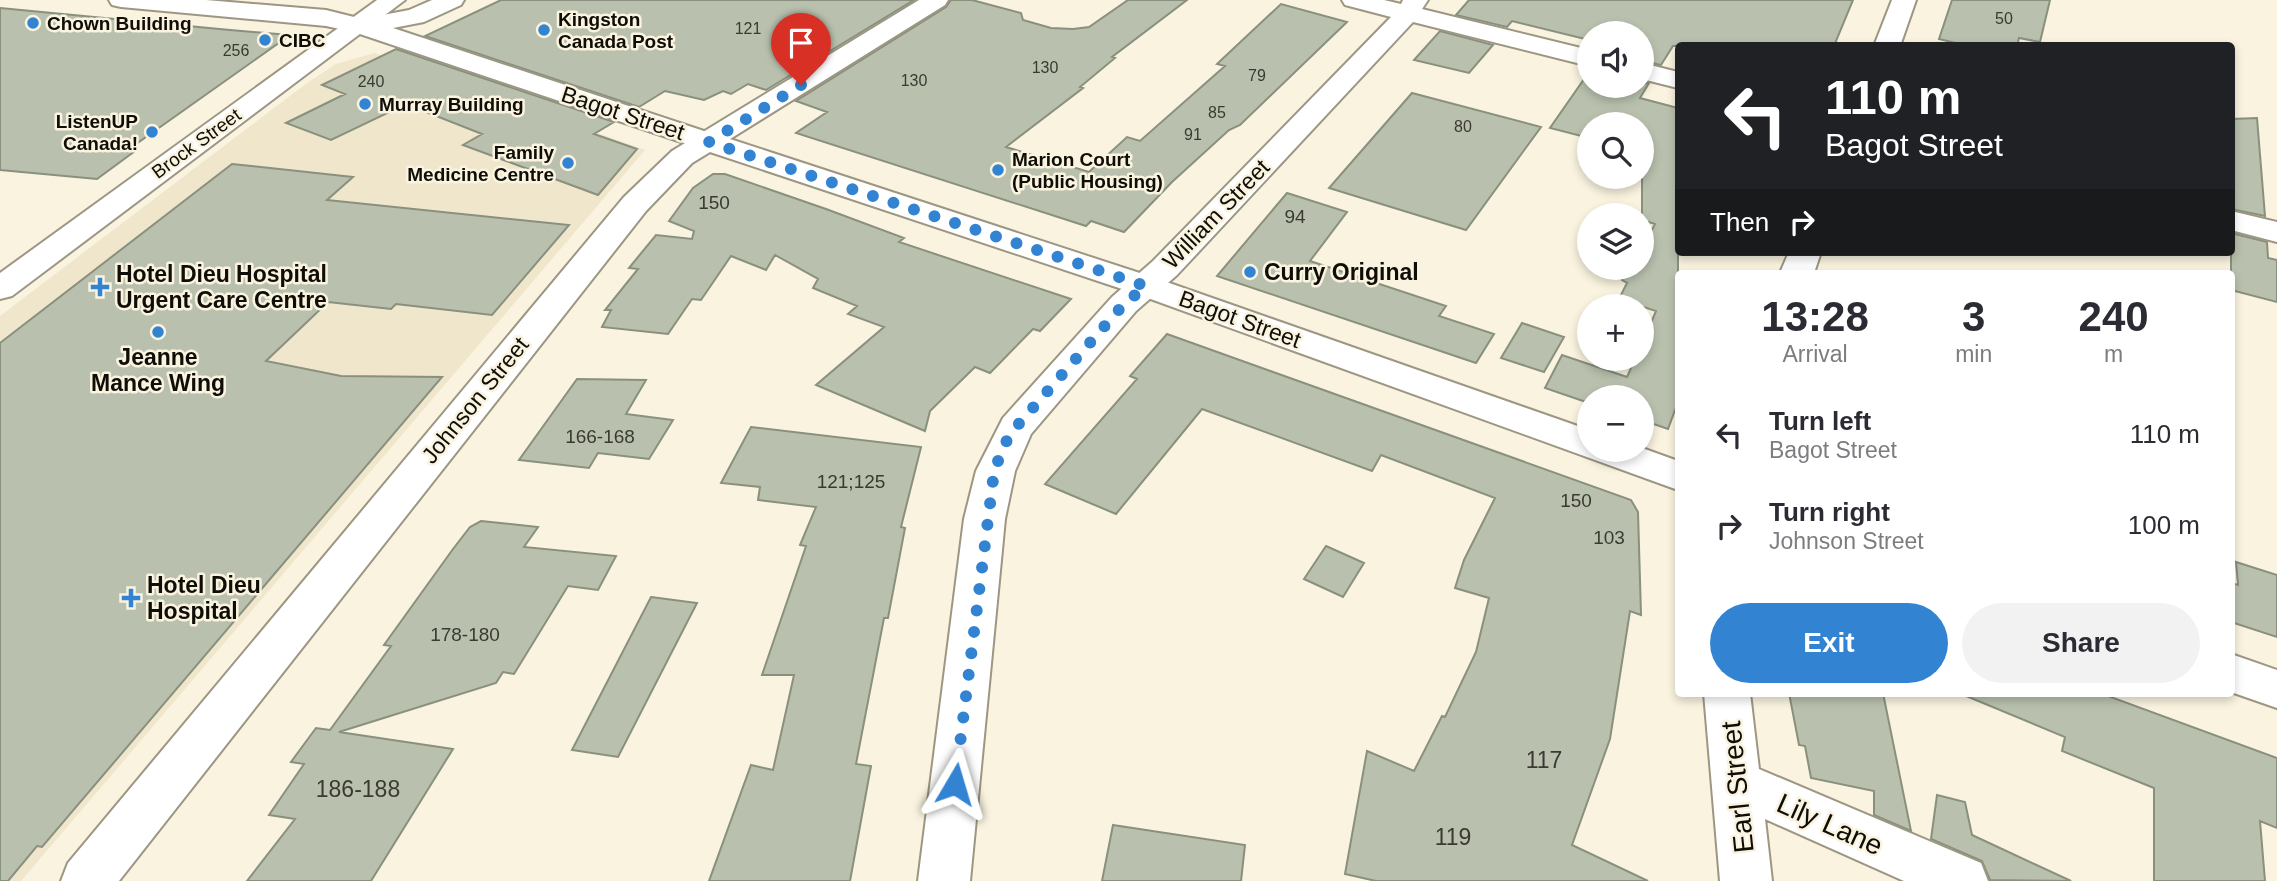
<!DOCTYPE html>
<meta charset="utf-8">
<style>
body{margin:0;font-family:Arial,sans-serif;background:#f2f2f3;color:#2b2b33;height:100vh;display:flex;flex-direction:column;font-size:26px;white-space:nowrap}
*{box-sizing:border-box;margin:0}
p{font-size:23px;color:#7c7c81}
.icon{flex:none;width:38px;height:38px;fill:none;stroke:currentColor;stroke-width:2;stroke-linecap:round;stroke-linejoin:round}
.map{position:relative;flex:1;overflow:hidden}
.sheet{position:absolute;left:1675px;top:270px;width:560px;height:427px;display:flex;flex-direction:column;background:#fff;border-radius:7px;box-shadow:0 4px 10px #0003}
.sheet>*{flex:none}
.guide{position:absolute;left:1675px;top:42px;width:560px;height:214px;border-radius:7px;box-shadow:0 4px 10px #0003;background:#202124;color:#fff;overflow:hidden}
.fabs{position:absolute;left:1577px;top:21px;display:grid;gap:14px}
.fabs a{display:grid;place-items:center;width:77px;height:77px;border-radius:50%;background:#fff;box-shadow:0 4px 10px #0003;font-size:35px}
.pin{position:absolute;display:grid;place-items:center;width:60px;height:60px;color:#fff;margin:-72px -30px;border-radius:50% 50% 50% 0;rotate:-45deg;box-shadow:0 0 7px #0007}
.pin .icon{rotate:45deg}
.me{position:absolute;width:77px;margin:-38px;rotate:7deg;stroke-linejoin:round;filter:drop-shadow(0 0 5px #0008)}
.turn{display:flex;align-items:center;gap:24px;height:147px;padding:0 35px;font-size:32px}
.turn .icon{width:91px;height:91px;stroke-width:2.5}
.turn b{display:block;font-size:49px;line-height:60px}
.then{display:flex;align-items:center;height:66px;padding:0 35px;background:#0003;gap:14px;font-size:26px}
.eta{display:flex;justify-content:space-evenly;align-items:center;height:119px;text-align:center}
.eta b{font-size:42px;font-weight:700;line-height:49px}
.primary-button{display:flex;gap:14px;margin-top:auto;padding:14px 35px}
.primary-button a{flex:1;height:80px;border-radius:42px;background:#3283d2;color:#fff;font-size:28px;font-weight:700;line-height:80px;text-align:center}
.primary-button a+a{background:#f2f2f3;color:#2b2b33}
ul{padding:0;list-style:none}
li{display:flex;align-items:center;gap:21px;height:91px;padding:0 35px}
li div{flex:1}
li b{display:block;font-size:26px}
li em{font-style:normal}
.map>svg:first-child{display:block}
.built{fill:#efe6cb}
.building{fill:#b9c1ae;stroke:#89907e;stroke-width:2}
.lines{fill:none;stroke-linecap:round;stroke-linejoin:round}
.minor-casing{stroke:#9c9683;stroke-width:4}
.major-casing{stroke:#9c9683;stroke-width:4}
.minor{fill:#fff;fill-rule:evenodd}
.major{fill:#fff;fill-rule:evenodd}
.route{stroke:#3283d2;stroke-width:12;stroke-dasharray:0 21.6}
.poi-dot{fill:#3283d2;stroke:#f9f3df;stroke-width:2.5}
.labels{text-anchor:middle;stroke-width:5;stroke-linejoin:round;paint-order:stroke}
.far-number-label{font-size:16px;fill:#3a3a31}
.far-poi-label{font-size:19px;font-weight:bold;fill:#0f0d07;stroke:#f9f3df;text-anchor:start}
.far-street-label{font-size:19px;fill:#0f0d07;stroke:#f9f3df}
.number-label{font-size:19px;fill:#3a3a31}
.street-label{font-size:23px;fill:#0f0d07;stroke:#f9f3df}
.poi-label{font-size:23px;font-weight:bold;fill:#0f0d07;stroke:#f9f3df;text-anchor:start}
.near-number-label{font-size:23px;fill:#3a3a31}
.near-street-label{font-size:28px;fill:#0f0d07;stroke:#f9f3df}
</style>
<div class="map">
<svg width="2277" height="881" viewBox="0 0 2277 881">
<rect width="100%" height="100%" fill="#f9f3df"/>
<path class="built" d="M375,53l270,97 -624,731h-21v-565l307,-233 29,-19z"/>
<path class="building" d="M501,0h413l-148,90 -18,-6 -17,10 -8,-3 -19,9 -39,-9 -26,16 -214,-71z
M951,0h21l49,13 2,7 28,8 22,1 16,-2 39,-27h59l-75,57 3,1 -35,29 3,1 -77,59 83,25 38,-35 13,4 85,-75 -8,-2 64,-60 66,18 -107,103 -11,5 -57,52 -48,50 -33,-11 -5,5 -290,-93 31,-21 -31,-11 150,-94z
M1469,0h384l-19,46h-161l-12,19 -19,-4v-28h-53v7l-77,-19 -5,6 -51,-12z
M1952,0h98l-10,42 -21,-4 -2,8h-49l-29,-7z
M0,8l230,22 60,5 -158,112 3,4 -38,28 -97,-9z
M1440,31l53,14 -24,28 -55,-13z
M396,49l218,73 -20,12 43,15 -39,46 -135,-50 19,-11 -76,-30 -75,36 -45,-17 59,-29 -23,-9z
M1589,72v14l60,-3 -9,15 38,10v294l-10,27 -26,-9v-23h-53v6l-44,-15 17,-33 65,22 8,-18h7v-15l14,-33 -37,-12 8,-16 -5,-3 8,-12h12v-20l13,-24 -13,-4v-96h-53v14l-39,-10z
M1412,93l129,34 -75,103 -137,-42z
M2257,118l8,98 -34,-7v-90z
M232,164l121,13 -26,23 242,25 -77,90 -96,-11 -5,5 -63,-7 -62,59 75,15 101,1 -400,470 -5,-1 -29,35h-8v-538z
M713,174h12l101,35 78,29 -5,4 172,57 -31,32 -7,-2 -43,44 -15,-6 -45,44 -5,20 -109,-46 68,-58 -36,-13 9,-8 -44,-18 5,-9 -43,-24 -9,15 -35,-14 -30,44 -9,-1 -24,35 -66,-7 9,-17h-6l33,-41 -9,-1 27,-33 36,4 2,-8 -25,-10 24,-33z
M1287,193l60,19 -37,49 136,45 -7,10 55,18 -18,29 -259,-87z
M2231,233l36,9 1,16 9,2v42l-46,-12z
M1522,323l42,14 -20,35 -43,-14z
M1167,334l464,166 7,12 3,103 -11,-4 -20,128 -38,106 76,36h-272l-31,-7 22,-123 47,20 28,-55 3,1 31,-65 13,-54 -34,-10 9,-28 31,-62 -114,-43 -9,16 -170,-62 -86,105 -71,-30 92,-105 -7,-3z
M577,379l69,1 -20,34 47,6 -24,39 -51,-6 -9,15 -70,-8z
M751,427l170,20 -20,80 4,1 -17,90h-4l-28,146 15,2 -21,115h-141l42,-116 22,5 21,-95h-32l44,-129 -6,-1 16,-38 -58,-7 2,-13 -39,-4z
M481,521l57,6 -14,20 92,9 -18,34 -30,-4 -54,88 -11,-2 -7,11 -157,49 114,17 -82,132h-124l48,-62 -26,-4 35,-51 -13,-2 25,-34 14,2 61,-84 -7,-1 69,-96 17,-22z
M1326,546l38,17 -21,34 -39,-18z
M2236,562l41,13v62l-46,-15v-39l7,2z
M651,597l46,6 -79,154 -46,-7z
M1789,693h94l28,138 -37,-16v-24l-63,-13 -6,-32 -6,-1z
M1959,693h141l177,65v70l-17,-7 5,60h-111v-93l-92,-37 3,-14z
M1937,795l28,7 7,33 99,46 -81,-1 -8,-19 -51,-22z
M1113,825l132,20 -4,36h-139z"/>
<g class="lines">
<g class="minor-casing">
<path id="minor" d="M109,0h97l120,10 36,9 47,-9 23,-10h32l-3,5 -37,17 -31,6 326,108 5,6 -5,6 -10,3 -10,-3 -345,-116 -28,-6 -205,-19 -9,-2z
M1342,0h42l17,4 2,-4h25l-6,9 167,41v16l-176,-44 -236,253 -41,36 -105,123 -16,37 -10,48 -35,362h-52l46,-362 12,-48 27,-53 109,-121 41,-36 238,-244 -46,-12z
M1892,0h24l-16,46h-26z
M1642,63l36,9v16l-36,-9z
M2231,211l46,11v20l-46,-12z
M1789,252h32l-7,21h-34z
M1704,693h46l9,76 222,94 7,18h-84l-139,-62 7,62h-52z"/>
</g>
<g class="major-casing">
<path id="major" d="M377,0h28l-393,296 -12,3v-26z
M919,0h29l-3,5 -215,134 428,140 431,151v20l53,-2 36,13v29l-544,-197 -424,-141 -18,11 -46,48 -527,670h-58l7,-18 556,-666 48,-46z
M2231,654l46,16v38l-46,-16z"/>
</g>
<use href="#minor" class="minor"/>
<use href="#major" class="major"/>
</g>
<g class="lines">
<path class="route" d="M801,85l-92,57 437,144 -22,18 -108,123 -12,18 -10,27 -39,312"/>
</g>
<g class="poi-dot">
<circle cx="33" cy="23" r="7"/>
<circle cx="544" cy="30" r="7"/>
<circle cx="265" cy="40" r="7"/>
<circle cx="365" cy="104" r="7"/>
<circle cx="152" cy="132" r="7"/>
<circle cx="568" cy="163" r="7"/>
<circle cx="998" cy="170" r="7"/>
<circle cx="1250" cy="272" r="7"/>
<path d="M96.5 276.5h7v7h7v7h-7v7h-7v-7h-7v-7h7z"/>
<circle cx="158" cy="332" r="7"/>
<path d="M127.5 587.5h7v7h7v7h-7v7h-7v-7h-7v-7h7z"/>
</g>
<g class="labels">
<g class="far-number-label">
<text x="2004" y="24">50</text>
<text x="748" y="34">121</text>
<text x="236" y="56">256</text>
<text x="1045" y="73">130</text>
<text x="1257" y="81">79</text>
<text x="914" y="86">130</text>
<text x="371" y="87">240</text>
<text x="1217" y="118">85</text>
<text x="1463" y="132">80</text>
<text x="1193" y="140">91</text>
</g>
<g class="far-poi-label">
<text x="558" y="26">Kingston<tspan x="558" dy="22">Canada Post</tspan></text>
<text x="47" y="30">Chown Building</text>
<text x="279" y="47">CIBC</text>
<text x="379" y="111">Murray Building</text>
<text x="138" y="128" text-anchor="end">ListenUP<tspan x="138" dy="22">Canada!</tspan></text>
<text x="554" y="159" text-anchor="end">Family<tspan x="554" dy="22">Medicine Centre</tspan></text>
<text x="1012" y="166">Marion Court<tspan x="1012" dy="22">(Public Housing)</tspan></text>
</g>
<g class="far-street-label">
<text transform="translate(196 143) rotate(-36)" y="7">Brock Street</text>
</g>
<g class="number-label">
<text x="714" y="209">150</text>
<text x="1295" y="223">94</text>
<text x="600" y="443">166-168</text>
<text x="851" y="488">121;125</text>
<text x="1576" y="507">150</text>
<text x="1609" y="544">103</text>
<text x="465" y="641">178-180</text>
</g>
<g class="street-label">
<text transform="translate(623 113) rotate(18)" y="8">Bagot Street</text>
<text transform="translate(1216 214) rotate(-46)" y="8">William Street</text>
<text transform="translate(1240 319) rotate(20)" y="8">Bagot Street</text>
<text transform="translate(475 400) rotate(-51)" y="8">Johnson Street</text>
</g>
<g class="poi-label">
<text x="1264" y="280">Curry Original</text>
<text x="116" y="282">Hotel Dieu Hospital<tspan x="116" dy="26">Urgent Care Centre</tspan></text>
<text x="158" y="365" text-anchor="middle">Jeanne<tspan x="158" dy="26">Mance Wing</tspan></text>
<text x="147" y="593">Hotel Dieu<tspan x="147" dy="26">Hospital</tspan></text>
</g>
<g class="near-number-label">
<text x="1544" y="768">117</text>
<text x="358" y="797">186-188</text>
<text x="1453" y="845">119</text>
</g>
<g class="near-street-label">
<text transform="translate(1737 787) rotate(-96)" y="10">Earl Street</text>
<text transform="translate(1830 824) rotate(24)" y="10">Lily Lane</text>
</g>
</g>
</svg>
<div class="fabs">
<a><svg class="icon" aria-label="sound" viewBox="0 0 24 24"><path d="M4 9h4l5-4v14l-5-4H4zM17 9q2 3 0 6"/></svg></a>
<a><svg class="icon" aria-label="search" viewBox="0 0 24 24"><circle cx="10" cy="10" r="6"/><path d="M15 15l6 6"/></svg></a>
<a><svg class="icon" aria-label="layers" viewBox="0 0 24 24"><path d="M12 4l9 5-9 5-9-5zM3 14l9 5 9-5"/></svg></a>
<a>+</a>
<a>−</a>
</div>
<div class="pin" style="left:801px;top:85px;background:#d93025"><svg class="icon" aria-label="arrive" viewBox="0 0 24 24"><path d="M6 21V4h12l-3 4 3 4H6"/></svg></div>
<svg class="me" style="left:955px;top:784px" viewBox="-20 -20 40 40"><path d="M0-17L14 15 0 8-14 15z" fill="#3283d2" stroke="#fff" stroke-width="4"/></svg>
<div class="guide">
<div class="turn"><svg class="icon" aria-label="left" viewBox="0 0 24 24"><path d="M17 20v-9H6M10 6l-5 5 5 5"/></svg><div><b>110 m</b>Bagot Street</div></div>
<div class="then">Then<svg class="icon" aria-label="right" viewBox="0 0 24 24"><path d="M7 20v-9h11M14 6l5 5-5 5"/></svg></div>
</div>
<section class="sheet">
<div class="eta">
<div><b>13:28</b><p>Arrival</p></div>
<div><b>3</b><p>min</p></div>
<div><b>240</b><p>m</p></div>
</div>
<ul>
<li><svg class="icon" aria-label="left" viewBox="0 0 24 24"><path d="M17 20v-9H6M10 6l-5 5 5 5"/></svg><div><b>Turn left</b><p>Bagot Street</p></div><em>110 m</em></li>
<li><svg class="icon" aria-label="right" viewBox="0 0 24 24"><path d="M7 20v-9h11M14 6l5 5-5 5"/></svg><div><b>Turn right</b><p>Johnson Street</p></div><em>100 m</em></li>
</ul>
<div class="primary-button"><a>Exit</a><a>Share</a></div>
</section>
</div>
